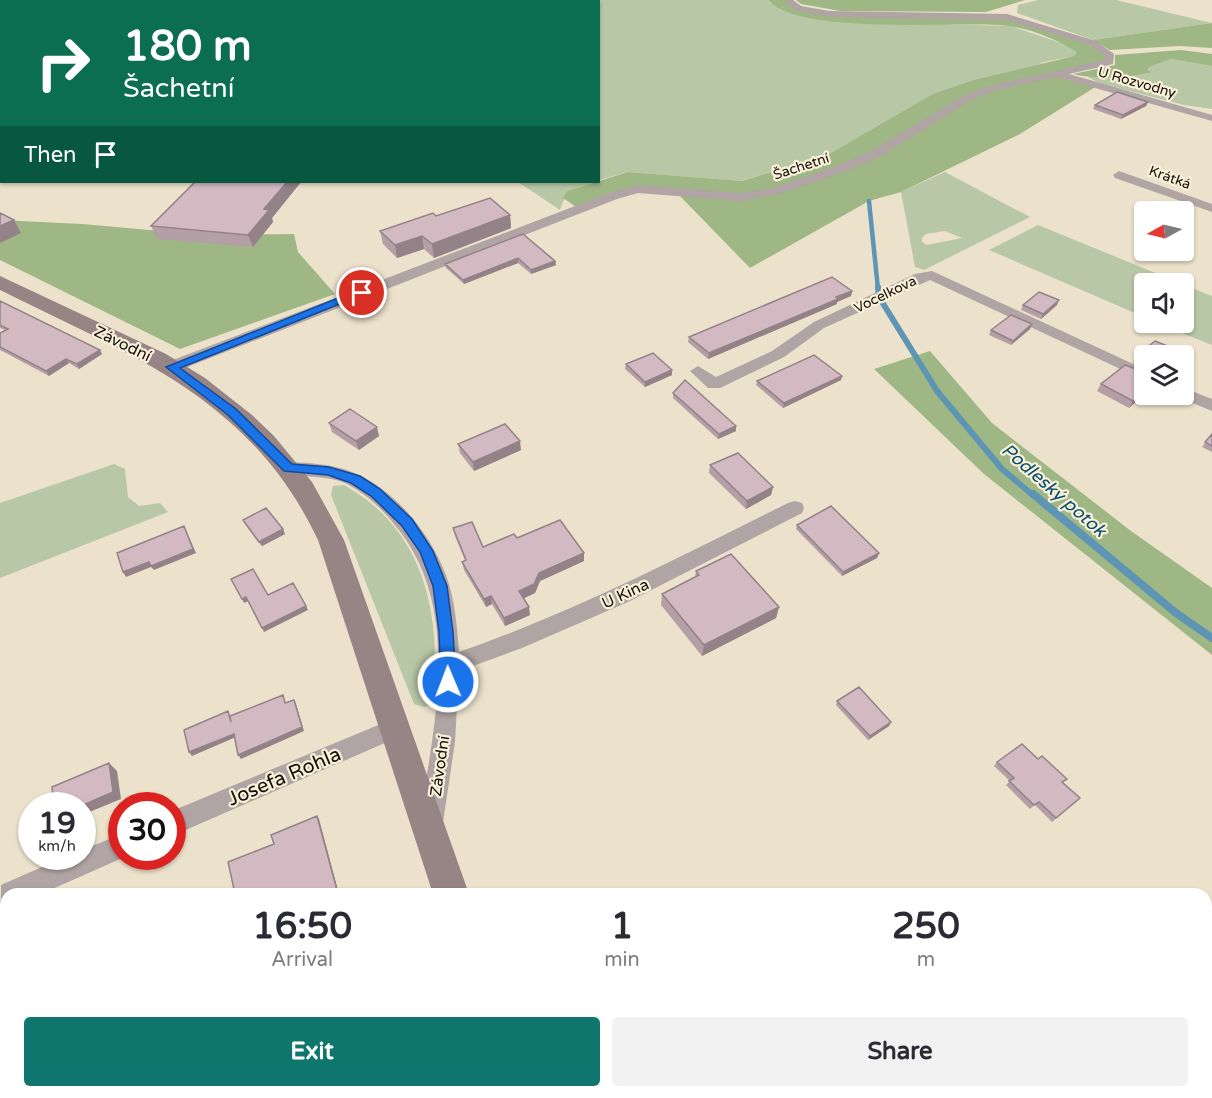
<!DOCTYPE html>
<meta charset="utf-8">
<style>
body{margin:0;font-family:"Varela Round",sans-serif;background:#f2f2f3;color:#2b2b33;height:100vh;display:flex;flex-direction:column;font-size:22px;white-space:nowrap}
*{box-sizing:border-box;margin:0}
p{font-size:20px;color:#7c7c81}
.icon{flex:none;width:33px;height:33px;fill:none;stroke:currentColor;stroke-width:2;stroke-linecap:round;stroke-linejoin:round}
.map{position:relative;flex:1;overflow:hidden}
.drawer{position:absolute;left:0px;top:888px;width:1212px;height:210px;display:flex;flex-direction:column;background:#fff;border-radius:18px 18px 0 0;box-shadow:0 2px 4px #0004}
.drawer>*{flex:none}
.guide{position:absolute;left:0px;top:0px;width:600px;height:183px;box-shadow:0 2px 4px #0004;background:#0b6e4f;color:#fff;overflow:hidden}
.needle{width:39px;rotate:262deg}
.tools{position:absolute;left:1134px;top:201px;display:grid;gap:12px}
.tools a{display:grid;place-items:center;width:60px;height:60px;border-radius:6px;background:#fff;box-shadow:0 2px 4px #0004;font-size:30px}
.speed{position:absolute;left:18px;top:792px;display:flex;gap:12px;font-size:30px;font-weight:700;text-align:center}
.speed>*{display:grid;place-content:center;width:78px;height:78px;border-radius:50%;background:#fff;box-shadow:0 2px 4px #0004;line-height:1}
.speed small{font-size:15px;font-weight:400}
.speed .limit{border:9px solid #d22;background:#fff;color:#111}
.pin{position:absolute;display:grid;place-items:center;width:51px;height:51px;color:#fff;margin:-26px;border:3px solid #fff;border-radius:50%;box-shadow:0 2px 6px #0007}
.me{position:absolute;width:66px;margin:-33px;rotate:359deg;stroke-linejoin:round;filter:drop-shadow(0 0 4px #0008)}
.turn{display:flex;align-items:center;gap:21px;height:126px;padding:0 24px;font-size:27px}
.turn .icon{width:78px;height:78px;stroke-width:2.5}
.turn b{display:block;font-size:42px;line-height:51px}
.then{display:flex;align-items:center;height:57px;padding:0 24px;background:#0003;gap:12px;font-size:22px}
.eta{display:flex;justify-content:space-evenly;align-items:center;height:102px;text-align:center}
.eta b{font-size:36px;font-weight:700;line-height:42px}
.action{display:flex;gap:12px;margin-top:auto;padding:12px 24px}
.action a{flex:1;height:69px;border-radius:6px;background:#0f766e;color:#fff;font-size:24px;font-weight:700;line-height:69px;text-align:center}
.action a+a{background:#f2f2f3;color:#2b2b33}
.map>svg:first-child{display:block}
.green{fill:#b8c8a6;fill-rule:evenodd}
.forest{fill:#9fb784}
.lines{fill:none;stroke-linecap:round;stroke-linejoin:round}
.stream-far2{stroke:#5e95b5;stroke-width:4.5}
.stream-far1{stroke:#5e95b5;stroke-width:6}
.stream{stroke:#5e95b5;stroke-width:8}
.street{fill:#b0a4a4;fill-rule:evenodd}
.secondary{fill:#978585;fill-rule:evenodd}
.wall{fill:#b59fa7}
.shaded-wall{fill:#938288}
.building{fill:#d2b9c2;stroke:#938288;stroke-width:1.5}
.route{fill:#1a73e8;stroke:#114b97;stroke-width:1.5}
.labels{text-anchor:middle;stroke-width:4.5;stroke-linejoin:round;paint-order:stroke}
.far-street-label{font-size:14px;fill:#141009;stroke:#faefd9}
.street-label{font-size:16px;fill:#141009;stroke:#faefd9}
.water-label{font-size:18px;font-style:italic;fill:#044e6f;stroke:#faefd9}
.near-street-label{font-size:20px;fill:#141009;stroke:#faefd9}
</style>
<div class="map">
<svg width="1212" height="1098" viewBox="0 0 1212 1098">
<rect width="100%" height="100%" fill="#ece2cc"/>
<path class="green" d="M0,0h768l4,4 53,17 186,5 47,16 20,9 -4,5 -30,6 -171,68 -42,23 -90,28 -113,-9 -29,8 -1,-178h-596l-1,16z
M1038,0h78l96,23 -119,17 -76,-27 1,-8z
M1171,59l41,7v43l-28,-4 -85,-22 -11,-6h35l25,-4 2,-6z
M945,172l85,45 -106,53 -9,-3 -14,-75zM945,231l17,7 -35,7 -5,-3v-4l4,-4z
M518,182h77l-28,9 -7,19z
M1038,225l142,58 -36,1v33l-155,-67z
M1184,285l28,11v49l-55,-22 27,-1z
M114,464l11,5 3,28 11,9 21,-3 8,9 -168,66v-75z
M344,485c82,45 99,134 88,220l-8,2 -10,-3 -83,-209 2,-9z"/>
<path class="forest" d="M768,0h20l10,8 32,6 177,3 52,14 48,22 2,9 -53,12 41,12 -77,48 -119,58 -32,9 -119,67 -74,-76 -39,-3 -58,20 -16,-11 4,-7 61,-19 114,9 89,-28 102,-59 41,-14 100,-24 3,-4c-19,-12 -45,-23 -68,-26 -51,-6 -208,11 -241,-26z
M796,0h229l-39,12 -146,-1 -39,-7z
M1212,23v25l-32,-2 -70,4 -17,-10z
M1181,50l31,4v12l-41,-7 -21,8 -2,3 3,2 -3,1c-24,5 -51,7 -75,1l42,-9v-10z
M0,220l82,4 124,11 88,-1 4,18 37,42 -155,55 -180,-89z
M930,351l62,72 139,108 81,57v67l-228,-181 -110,-105z"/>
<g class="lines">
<path class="stream-far2" d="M869,201l9,88"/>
<path class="stream-far1" d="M878,287l1,10 58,94 65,78 32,27"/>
<path class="stream" d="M1033,494l143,119 36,25"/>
<path class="street" d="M784,0h9l8,6 29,5 177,3 89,27 18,13 -1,10 -44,10 143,41v6l-156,-44 -59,13 -24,9 -94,58 -35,15 -65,22 -38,7 -103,-8 -21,6 -440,172 -6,1 -8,-5 2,-4 444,-170 28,-8 104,8 32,-5 63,-22 35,-15 94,-56 25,-9 114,-26v-5l-14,-10 -83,-25 -177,-3 -35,-7z
M1119,171l93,33v8l-97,-34 -2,-3z
M932,271l212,98v11l-214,-100 -106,48 -40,29 -64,31h-12l-18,-17 8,-5 18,11 56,-26 42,-29 101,-48z
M1184,388l28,11v12l-34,-14 -1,-3h7z
M289,462c22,1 43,2 63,10 43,17 78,61 94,103 9,25 11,51 13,77 115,-40 221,-95 329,-149l7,-2 7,2 2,5 -2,5 -174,89 -106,46 -63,23 -4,71 -12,81 -3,9 -9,3 -9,-3 -3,-9c15,-97 45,-217 -25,-299 -12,-15 -27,-29 -45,-39 -21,-11 -44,-6 -66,-13l-3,-4 3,-4z
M395,718l8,3 3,7 -3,7 -231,101v-25z
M122,834v22h5l-86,38h-35v11l-5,-2v-18l66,-29h15v-6z
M32,1092h30v6h-30z
M244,1092h40l-2,6h-40z"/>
<path class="secondary" d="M0,276l166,78 39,24 47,37 22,21 38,46 32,58 125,354h-36l-115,-354c-68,-143 -186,-184 -318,-250z
M497,1092h42l2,6h-42z"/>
</g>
<path class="wall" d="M1148,102l-2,4 -25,13 -28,-10 2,-4z
M195,182h106l-29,36 1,4 -20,25 -96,-8 -6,-13z
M510,215l1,13 -77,30 -10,-9 -27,9 -14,-14 -3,-13 56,-15z
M523,234l32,27 1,4 -25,9 -13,-11 -54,21 -18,-16 -1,-4z
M852,291l-1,5 -14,6v2l-129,55 -20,-17 1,-5z
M0,301l102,53 -23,15 -10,-6 -20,13 -49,-26v-17l5,-3 -5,-2z
M1023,305h34l-16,14 -20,-9z
M1032,324l-2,5 -19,16 -22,-10 2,-5z
M1137,355l7,1v12l-11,-6z
M626,364l46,6v5l-27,12 -20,-18z
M1144,372l1,22 -16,14 -32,-17 4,-7z
M842,376l-1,4 -58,28 -27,-23 1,-4z
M673,393l63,33v5l-18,8 -45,-41z
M329,423l50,13 -20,14 -27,-18z
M1212,434v18l-10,-5z
M458,444l63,6 -47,21 -14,-18z
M710,465l63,22 -2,8 -25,14 -37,-36z
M243,520l42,14 -23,12 -17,-22z
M797,525l82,28 -2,5 -35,18 -46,-47z
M453,528l30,19 34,-9 67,23 -44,20 -5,12 -11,5 6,17 -25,11 -13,-22 -6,3 -22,-37 -2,-8 3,-2 -10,-24z
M696,571l83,36 -3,11 -74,38 -41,-51 1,-11 33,-17z
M837,701l52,25 -21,14 -32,-35z
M997,762l83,36 -28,24 -17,-17 -5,4 -24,-24 4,-4 -16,-15z
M1188,1092h9l-6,3z"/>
<path class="shaded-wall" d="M2,70v10l-2,1v-10z
M1148,102l-2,4 -25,13 2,-4z
M2,108v11l-2,1v-11z
M287,182h14l-29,36 1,4 -20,25 -5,-12 16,-26z
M510,215l1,13 -77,30 -2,-14z
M14,220l7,13 -21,10v-17z
M422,236l2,13 -27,9 -2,-13z
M518,258v5l-54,21 -1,-4z
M555,261l1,4 -25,9v-4z
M852,291l-1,5 -14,6v2l-129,55 1,-6z
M1059,300l-2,5 -16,14 2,-5z
M1032,324l-2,5 -19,16 2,-4z
M100,350l2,4 -23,15 -2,-5z
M66,359l3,4 -20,13 -3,-5z
M672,370v5l-27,12v-5z
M842,376l-1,4 -58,28 1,-5z
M1144,391l1,3 -16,14 4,-7z
M736,426v5l-18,8 1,-5z
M377,427l2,9 -20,14 -3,-9z
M520,441l1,9 -47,21 -1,-9z
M773,487l-2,8 -25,14 1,-8z
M184,526l12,27 -42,17 -3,-3 -25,10 -3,-5 26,-10z
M283,529l2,5 -23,12 -3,-4z
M584,553v8l-44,20 -5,12 -15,7 -1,-9 20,-18z
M879,553l-2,5 -35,18 1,-4z
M491,596l1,8 -6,3 -2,-8z
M246,597l3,4 -5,2 -2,-4z
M306,606l2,4 -44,22 -2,-4z
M529,607l1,8 -25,11 -1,-8z
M779,607l-3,11 -74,38 2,-11z
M294,700l2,4 8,27 -63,28 -3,-4z
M891,722l-2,4 -21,14 2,-4z
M234,734l2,3 -44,19 -3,-4z
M109,763l8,8 4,28 -39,16v-9h-1z
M317,816l2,3 20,75h-1z
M6,1092h9l-10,5 -5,-1z"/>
<path class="building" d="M0,23h2v47l-2,1z
M0,90h2v18l-2,1z
M1117,92l31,10 -25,13 -28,-10z
M195,182h92l-23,27 5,1 -21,25 -97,-9z
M490,198l20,17 -78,29 -10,-8 -27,9 -15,-14 53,-18 3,3z
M0,213l14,7 -14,6z
M523,234l32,27 -24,9 -13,-12 -55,22 -18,-16z
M832,277l20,14 -16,6 2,2 -129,54 -20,-16z
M1039,292l20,8 -16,14 -20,-9z
M0,301l100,49 -23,14 -11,-5 -20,12 -46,-24v-14l8,-4 -8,-4z
M1011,315l21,9 -19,17 -22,-11z
M1155,341l30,12 -2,3h-39v3l-7,-4z
M653,353l19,17 -27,12 -19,-18z
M814,355l28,21 -58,27 -27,-22z
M1125,365l19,7v19l-11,10 -32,-17z
M685,380l51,46 -17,8 -46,-41z
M350,409l27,18 -21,14 -27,-18z
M505,424l15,17 -47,21 -15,-18z
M1212,434v12l-7,-4z
M738,453l35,34 -26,14 -37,-36z
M831,506l48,47 -36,19 -46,-47z
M266,508l17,21 -24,13 -16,-22z
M560,520l24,33 -45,20 -5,11 -15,7 10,16 -25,11 -13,-22 -7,3 -22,-37 4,-2 -13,-32 19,-6 11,25 31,-13 3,4z
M184,526l9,23 -42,17 -2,-4 -26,10 -6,-19z
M731,554l48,53 -75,38 -42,-51 37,-19 -3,-4z
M253,569l15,26 25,-12 13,23 -44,22 -16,-31 -4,2 -11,-20z
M859,687l32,35 -21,14 -33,-35z
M283,695l2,8 9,-3 8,27 -64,28 -4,-21 -45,18 -5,-22 44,-19 3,11 -1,-6z
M1022,744l16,15 4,-3 25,23 -5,3 18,16 -24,20 -17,-16 -5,3 -25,-24 5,-3 -17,-16z
M109,763l4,29 -32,14h-27l-2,-19z
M317,816l21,78h-103l-7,-32 46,-18 -3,-9z
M6,958v134l-6,3v-135z
M1206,1021l6,6v50l-6,6z
M348,1092h45l1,6h-58z"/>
<path class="route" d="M358,290l9,3 -187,75 56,41 56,55 37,3 31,9 20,13 32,30 21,32 14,35 6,46 3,50 -2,4 -6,2 -5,-2 -2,-4 -2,-50 -6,-46 -13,-34 -18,-26 -31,-30 -20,-13 -23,-8 -44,-4 -56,-56 -62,-48z"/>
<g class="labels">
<g class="far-street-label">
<text transform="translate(1137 82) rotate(16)" y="5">U Rozvodny</text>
<text transform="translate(801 166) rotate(-18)" y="5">Šachetní</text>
<text transform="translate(1170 177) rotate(20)" y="5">Krátká</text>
<text transform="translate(885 294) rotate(-26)" y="5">Vocelkova</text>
</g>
<g class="street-label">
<text transform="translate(123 343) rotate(26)" y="6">Závodní</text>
<text transform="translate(625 593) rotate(-25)" y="6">U Kina</text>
<text transform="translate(439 766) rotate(-82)" y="6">Závodní</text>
</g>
<g class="water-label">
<text transform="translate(1054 490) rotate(41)" y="6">Podleský potok</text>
</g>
<g class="near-street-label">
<text transform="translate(284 776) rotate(-23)" y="7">Josefa Rohla</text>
</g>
</g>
</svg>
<div class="tools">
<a><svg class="needle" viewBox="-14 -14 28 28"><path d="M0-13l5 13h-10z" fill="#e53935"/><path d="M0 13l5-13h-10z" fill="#7c7c81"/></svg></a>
<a><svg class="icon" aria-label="sound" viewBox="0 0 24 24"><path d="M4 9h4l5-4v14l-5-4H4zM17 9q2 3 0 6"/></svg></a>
<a><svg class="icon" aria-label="layers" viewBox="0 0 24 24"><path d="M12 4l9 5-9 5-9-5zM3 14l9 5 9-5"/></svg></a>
</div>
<div class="speed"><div>19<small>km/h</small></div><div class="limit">30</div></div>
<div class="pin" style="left:362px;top:293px;background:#d93025"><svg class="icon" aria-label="arrive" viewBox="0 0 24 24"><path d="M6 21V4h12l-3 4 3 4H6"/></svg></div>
<svg class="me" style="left:448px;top:682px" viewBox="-20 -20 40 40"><circle r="17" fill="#1a73e8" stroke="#fff" stroke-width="3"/><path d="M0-11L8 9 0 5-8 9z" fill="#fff"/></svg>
<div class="guide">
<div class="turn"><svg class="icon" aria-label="right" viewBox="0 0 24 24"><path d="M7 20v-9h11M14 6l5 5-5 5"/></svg><div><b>180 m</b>Šachetní</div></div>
<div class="then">Then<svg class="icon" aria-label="arrive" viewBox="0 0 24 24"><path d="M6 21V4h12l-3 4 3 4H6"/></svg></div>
</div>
<section class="drawer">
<div class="eta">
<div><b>16:50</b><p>Arrival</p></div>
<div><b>1</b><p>min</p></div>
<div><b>250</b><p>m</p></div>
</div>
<div class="action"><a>Exit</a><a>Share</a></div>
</section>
</div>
